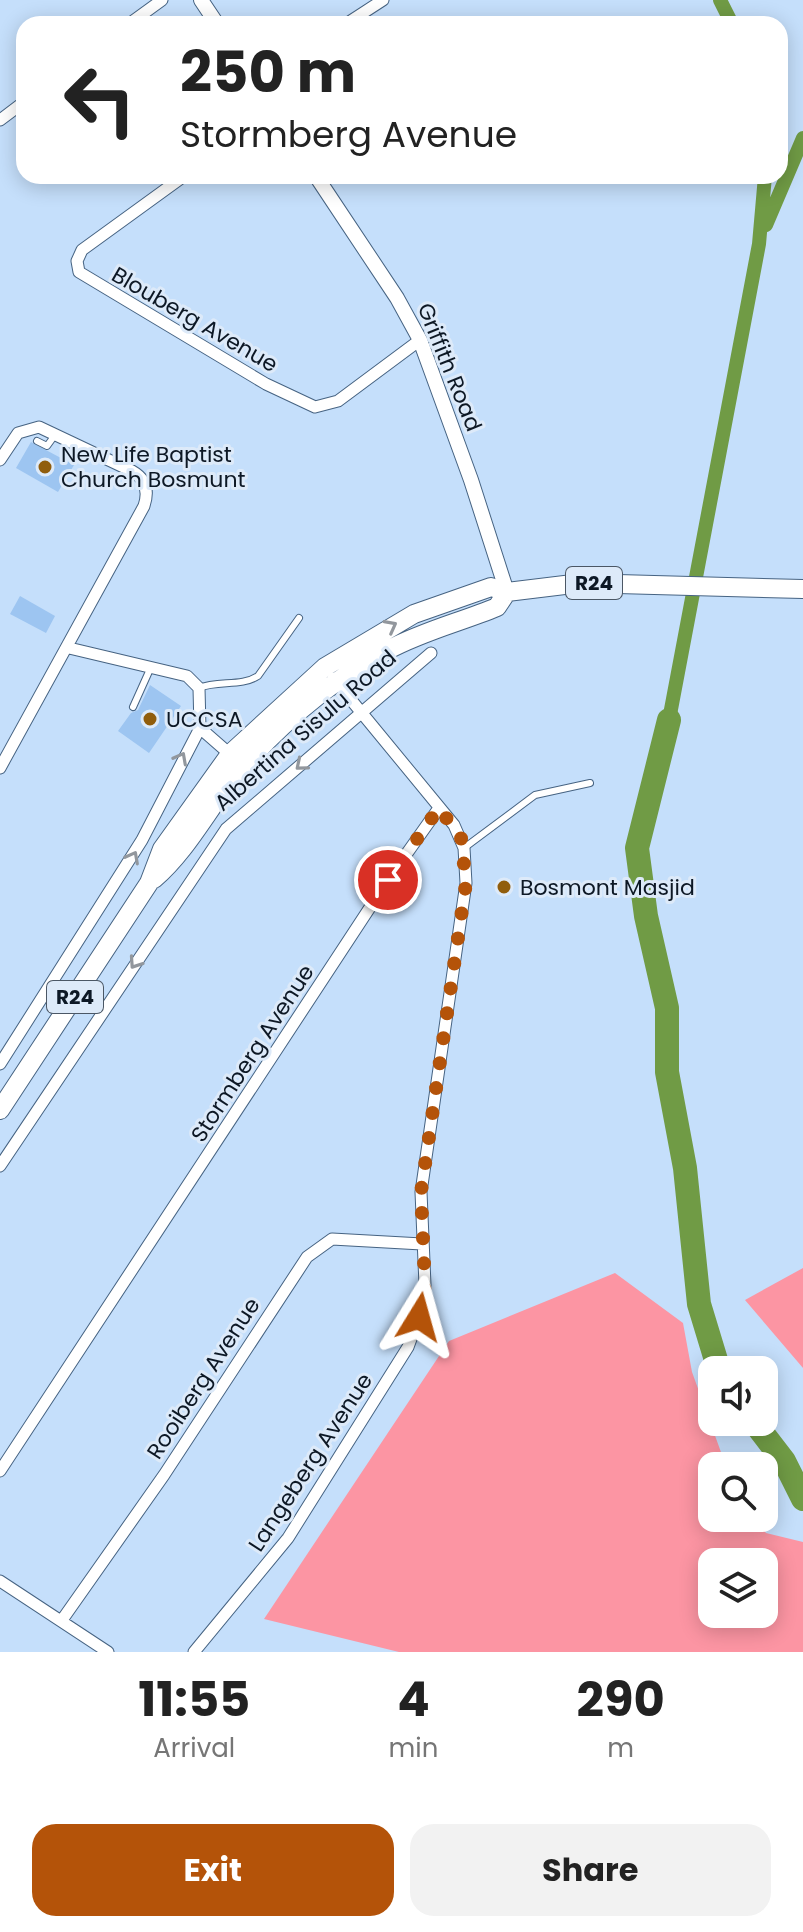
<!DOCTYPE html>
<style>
body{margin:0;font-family:Poppins,sans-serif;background:#f2f2f2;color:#222;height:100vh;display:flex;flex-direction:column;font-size:30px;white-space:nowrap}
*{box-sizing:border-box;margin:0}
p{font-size:26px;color:#767676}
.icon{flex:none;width:44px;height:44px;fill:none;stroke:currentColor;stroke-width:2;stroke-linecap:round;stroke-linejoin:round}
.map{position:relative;height:1652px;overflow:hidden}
.details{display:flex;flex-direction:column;background:#fff;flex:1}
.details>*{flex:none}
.hud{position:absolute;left:16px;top:16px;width:772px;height:168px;border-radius:24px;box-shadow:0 4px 20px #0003;background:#fff;color:#222;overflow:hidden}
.tools{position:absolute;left:698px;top:1356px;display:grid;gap:16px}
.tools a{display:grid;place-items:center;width:80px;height:80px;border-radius:16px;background:#fff;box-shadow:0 4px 20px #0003;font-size:40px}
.pin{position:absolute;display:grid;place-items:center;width:68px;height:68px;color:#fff;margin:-34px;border:4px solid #fff;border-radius:50%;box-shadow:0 2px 8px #0007}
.me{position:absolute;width:88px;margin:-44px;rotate:8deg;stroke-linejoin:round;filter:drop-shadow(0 0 6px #0008)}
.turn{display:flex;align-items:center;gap:28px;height:168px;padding:0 32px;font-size:36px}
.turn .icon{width:104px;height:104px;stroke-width:2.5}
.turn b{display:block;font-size:56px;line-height:68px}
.eta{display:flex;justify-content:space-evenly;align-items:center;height:136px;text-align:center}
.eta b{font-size:48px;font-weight:700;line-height:56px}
.cta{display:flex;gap:16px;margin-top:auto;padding:16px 32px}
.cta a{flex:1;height:92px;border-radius:24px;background:#b45309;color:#fff;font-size:32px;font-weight:700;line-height:92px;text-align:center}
.cta a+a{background:#f2f2f2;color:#222}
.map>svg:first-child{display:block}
.green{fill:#fc95a3;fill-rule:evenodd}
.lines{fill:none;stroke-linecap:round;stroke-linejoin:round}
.canal{stroke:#709b45;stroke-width:14}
.river{stroke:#709b45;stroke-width:24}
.building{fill:#9dc5f1}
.service-casing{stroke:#466382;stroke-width:8}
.minor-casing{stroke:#466382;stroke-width:13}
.tertiary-casing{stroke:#466382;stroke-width:16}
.primary-casing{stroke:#466382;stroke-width:20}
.service{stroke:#fff;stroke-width:6}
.minor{stroke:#fff;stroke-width:11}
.tertiary{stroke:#fff;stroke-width:14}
.primary{stroke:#fff;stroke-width:18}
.oneway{stroke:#92979d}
.route{stroke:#b45309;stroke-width:14;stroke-dasharray:0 25.2}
.poi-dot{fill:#905d0c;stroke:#ddeaf9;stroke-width:3}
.labels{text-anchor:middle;stroke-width:6;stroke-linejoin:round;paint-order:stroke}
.shield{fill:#ddeaf9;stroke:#4b5765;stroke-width:2}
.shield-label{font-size:20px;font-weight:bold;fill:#0d1825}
.street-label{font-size:22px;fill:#0d1825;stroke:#ddeaf9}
.poi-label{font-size:22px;fill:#0d1825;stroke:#ddeaf9;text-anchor:start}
</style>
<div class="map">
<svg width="803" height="1652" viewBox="0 0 803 1652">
<rect width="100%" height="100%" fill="#c5dffb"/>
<path class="green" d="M803,1268v100l-58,-68z
M615,1273l68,50 9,49 34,94h-14v52h42l12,15 37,9v110h-404l-135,-33 185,-278zM712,1562h52v52h-52z"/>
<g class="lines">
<path class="canal" d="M720,0l12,24
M766,225l37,-87
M669,720l90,-476 6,-68"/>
<path class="river" d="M669,720l-32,128 9,68 21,92v64l18,96 14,136 20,66
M754,1422l30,39 19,38"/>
</g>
<path class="building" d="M31,442l43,23 -16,27 -42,-24z
M20,596l35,20 -9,17 -36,-19z
M150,685l31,21 -32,47 -31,-22 13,-18 7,-3z"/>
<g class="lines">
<g class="service-casing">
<path id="service" d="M37,441l10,5 8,-11
M199,688c19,-8 42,-1 59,-12l41,-58
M133,707l18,-40
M464,848l71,-53 55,-12"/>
</g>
<g class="minor-casing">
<path id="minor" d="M129,24l33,-24
M346,24l37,-24
M0,120l24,-18
M184,176l-102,74 -5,11 2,11 187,112 49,23 23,-6 82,-61
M0,460l18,-27 21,-6 93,44c14,8 17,20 12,35l-144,262
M200,728l32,28
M0,1064l142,-224 58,-112 -1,-40 -12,-12 -118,-28
M0,1166l226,-337 205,-176
M0,1471l388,-591 51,-72
M0,1581l108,71
M62,1620l102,-145 143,-218 25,-18 90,5
M194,1652l94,-114 120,-191 11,-30 6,-32 -4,-93 45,-309 -2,-35 -10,-23 -121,-147"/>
</g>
<g class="tertiary-casing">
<path id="tertiary" d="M201,0l16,24
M316,176l81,122 23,42 51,140 36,112"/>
</g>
<g class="primary-casing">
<path id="primary" d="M154,879c37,-32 58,-79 91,-115 41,-45 90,-86 143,-114 35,-19 73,-28 109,-43l10,-15
M0,1110l149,-227 13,-34 68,-95 95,-87 89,-53 77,-27 16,5 74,-9 222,6"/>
</g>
<use href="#service" class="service"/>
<use href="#minor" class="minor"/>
<use href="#tertiary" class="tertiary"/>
<use href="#primary" class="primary"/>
</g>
<defs><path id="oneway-chevron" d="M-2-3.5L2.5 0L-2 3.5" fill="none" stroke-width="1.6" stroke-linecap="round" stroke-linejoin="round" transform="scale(2)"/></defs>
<g class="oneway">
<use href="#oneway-chevron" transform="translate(391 626) rotate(-28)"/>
<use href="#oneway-chevron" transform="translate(181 758) rotate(-62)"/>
<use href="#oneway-chevron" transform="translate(301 765) rotate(140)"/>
<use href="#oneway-chevron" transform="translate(133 857) rotate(-62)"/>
<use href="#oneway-chevron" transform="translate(135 963) rotate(124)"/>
</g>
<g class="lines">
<path class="route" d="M388,880l51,-72 22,30 5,45 -45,309 4,93 -6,32"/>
</g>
<g class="poi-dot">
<circle cx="45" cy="467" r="8"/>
<circle cx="150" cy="719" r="8"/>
<circle cx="504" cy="887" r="8"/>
</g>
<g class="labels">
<g class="shield">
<rect x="566" y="567" width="56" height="32" rx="6"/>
<rect x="47" y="981" width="56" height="32" rx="6"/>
</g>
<g class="shield-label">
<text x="594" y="590">R24</text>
<text x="75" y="1004">R24</text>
</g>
<g class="street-label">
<text transform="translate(195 319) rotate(30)" y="8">Blouberg Avenue</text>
<text transform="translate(450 367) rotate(68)" y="8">Griffith Road</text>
<text transform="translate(305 730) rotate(-41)" y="8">Albertina Sisulu Road</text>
<text transform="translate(252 1053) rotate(-57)" y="8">Stormberg Avenue</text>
<text transform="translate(203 1378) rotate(-57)" y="8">Rooiberg Avenue</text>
<text transform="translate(310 1462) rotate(-57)" y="8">Langeberg Avenue</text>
</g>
<g class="poi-label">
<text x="61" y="462">New Life Baptist<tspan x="61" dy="25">Church Bosmunt</tspan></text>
<text x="166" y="727">UCCSA</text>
<text x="520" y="895">Bosmont Masjid</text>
</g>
</g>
</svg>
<div class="tools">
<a><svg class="icon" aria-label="sound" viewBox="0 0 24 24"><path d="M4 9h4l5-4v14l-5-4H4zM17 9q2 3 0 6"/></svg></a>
<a><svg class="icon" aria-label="search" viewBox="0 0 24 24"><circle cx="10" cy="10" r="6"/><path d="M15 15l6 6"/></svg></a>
<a><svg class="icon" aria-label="layers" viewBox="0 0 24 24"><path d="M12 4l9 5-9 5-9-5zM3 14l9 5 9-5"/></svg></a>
</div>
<div class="pin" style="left:388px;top:880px;background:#d93025"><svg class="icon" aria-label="arrive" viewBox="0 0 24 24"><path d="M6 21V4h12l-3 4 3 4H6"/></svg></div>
<svg class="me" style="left:419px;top:1317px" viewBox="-20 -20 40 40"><path d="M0-17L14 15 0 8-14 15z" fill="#b45309" stroke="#fff" stroke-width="4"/></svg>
<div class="hud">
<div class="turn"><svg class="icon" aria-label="left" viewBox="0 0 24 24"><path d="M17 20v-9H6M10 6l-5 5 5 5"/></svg><div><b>250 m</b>Stormberg Avenue</div></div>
</div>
</div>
<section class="details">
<div class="eta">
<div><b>11:55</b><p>Arrival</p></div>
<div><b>4</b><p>min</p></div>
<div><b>290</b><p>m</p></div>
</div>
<div class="cta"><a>Exit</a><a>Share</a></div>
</section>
